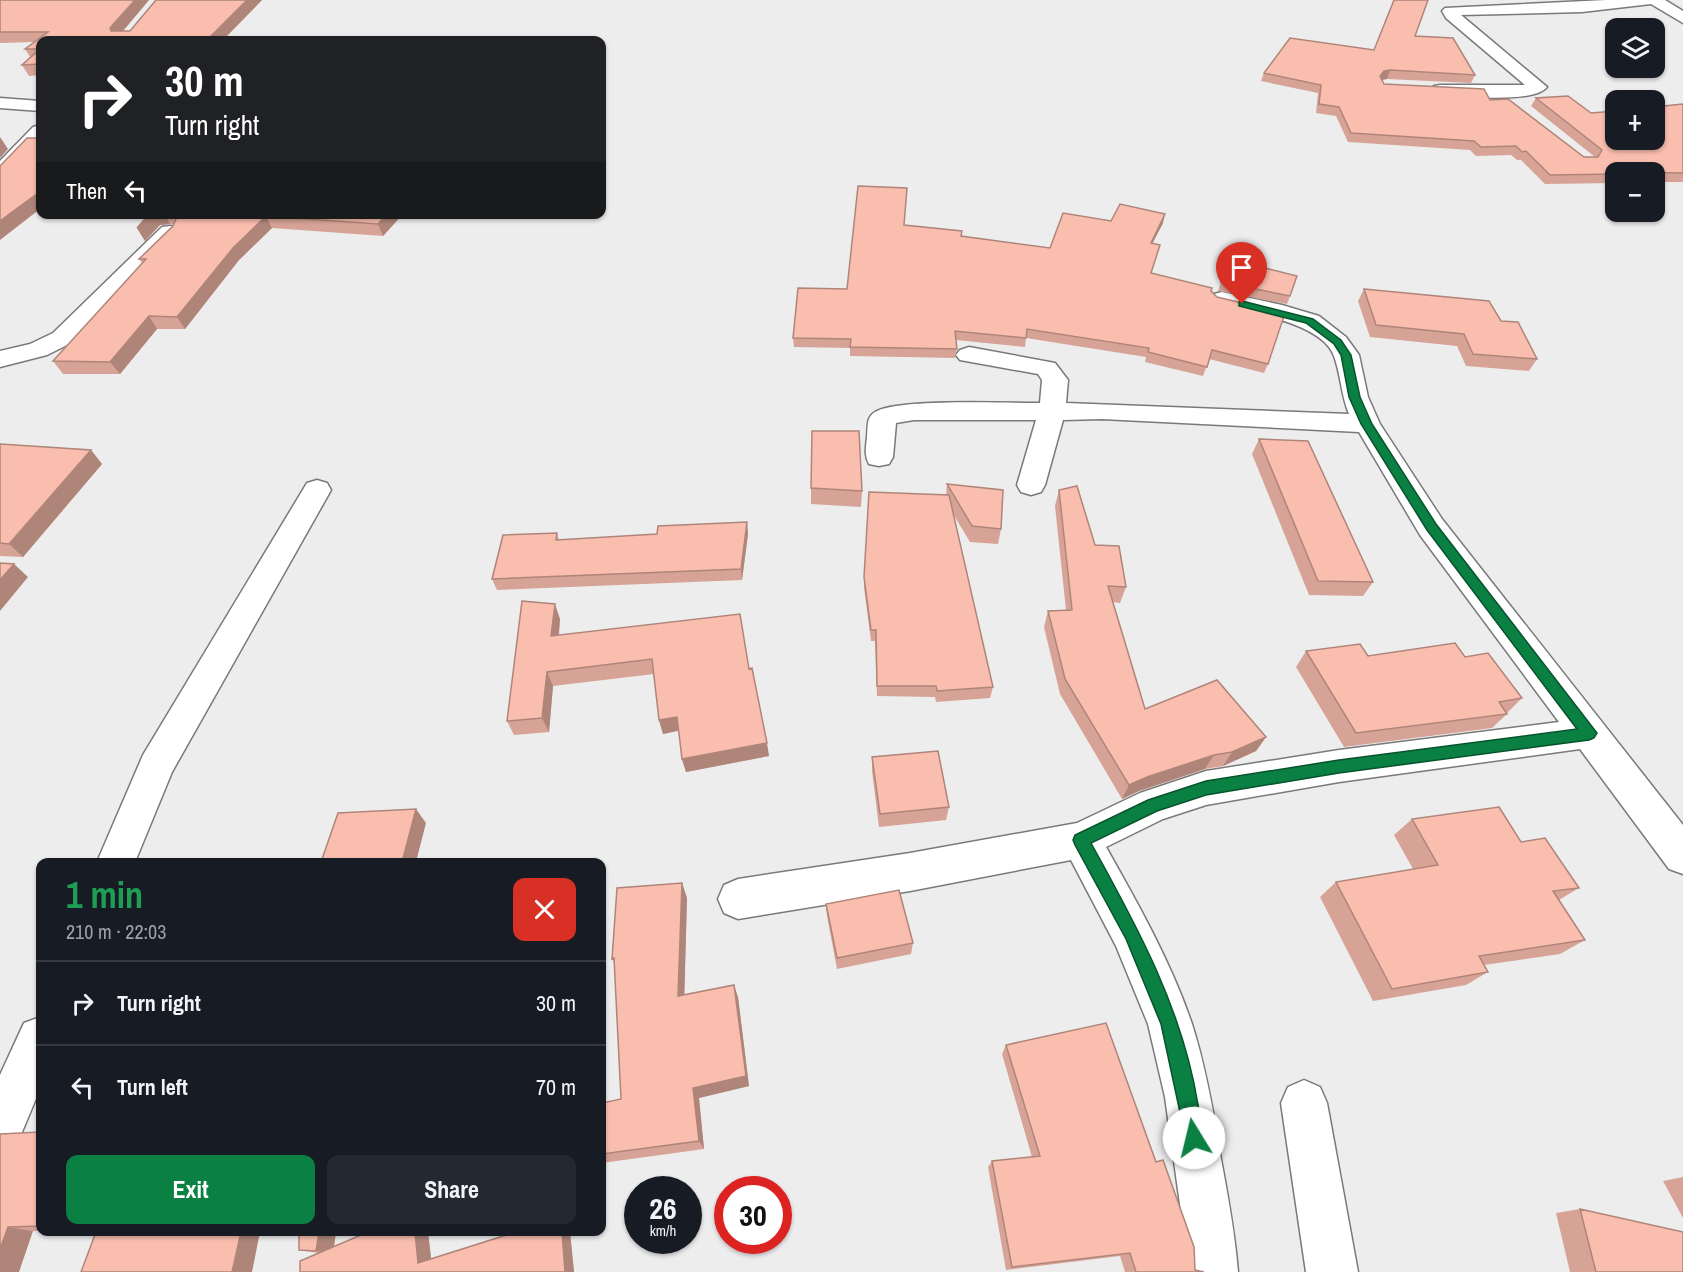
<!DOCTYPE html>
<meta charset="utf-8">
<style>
body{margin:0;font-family:"Archivo Narrow",sans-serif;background:#242831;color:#f1f3f6;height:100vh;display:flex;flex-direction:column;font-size:22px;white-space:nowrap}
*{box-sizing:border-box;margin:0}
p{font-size:20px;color:#9ea1a6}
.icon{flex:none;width:33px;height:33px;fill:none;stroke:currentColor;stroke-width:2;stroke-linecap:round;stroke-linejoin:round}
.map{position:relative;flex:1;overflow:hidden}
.panel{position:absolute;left:36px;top:858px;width:570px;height:378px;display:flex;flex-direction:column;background:#171b24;border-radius:12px;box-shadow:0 2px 4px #0004}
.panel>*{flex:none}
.top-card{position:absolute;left:36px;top:36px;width:570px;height:183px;border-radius:12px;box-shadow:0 2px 4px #0004;background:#202124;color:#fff;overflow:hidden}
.controls{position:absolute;left:1605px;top:18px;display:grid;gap:12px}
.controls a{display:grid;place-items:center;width:60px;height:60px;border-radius:12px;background:#171b24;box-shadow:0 2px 4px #0004;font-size:30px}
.speed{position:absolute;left:624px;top:1176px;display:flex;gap:12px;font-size:30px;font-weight:700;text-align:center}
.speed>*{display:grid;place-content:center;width:78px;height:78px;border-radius:50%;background:#171b24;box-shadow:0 2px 4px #0004;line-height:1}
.speed small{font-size:15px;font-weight:400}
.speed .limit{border:9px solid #d22;background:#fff;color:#111}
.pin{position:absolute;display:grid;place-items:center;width:51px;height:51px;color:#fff;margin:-62px -26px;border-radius:50% 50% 50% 0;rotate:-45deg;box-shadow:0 0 6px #0007}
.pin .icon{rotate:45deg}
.me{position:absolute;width:66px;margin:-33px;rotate:351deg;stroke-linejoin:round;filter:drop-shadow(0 0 4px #0008)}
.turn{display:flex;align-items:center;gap:21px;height:126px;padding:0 30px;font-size:27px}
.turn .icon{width:78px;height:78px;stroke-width:2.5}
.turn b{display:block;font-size:42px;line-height:51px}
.then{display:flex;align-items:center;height:57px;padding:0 30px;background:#0003;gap:12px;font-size:22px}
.round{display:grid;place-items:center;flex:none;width:63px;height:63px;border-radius:12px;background:#242831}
.headline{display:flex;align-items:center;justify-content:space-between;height:102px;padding:0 30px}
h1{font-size:36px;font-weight:700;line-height:45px;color:#1e9e55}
.action{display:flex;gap:12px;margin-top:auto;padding:12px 30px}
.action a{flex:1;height:69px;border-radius:12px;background:#0b8043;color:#fff;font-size:24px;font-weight:700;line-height:69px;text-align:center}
.action a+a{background:#242831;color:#f1f3f6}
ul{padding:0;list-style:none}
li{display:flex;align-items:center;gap:18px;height:84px;padding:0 30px;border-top:2px solid #363941}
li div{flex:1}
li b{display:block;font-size:22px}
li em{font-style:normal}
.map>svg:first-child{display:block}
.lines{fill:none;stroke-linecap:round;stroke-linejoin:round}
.street-casing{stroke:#79797a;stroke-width:3}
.street{fill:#fff;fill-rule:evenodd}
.wall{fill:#d7a396}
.shaded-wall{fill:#af857a}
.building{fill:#fabeaf;stroke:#af857a;stroke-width:1.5}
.route{fill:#0b8043;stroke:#07532c;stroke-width:1.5}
</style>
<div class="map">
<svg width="1683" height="1272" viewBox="0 0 1683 1272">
<rect width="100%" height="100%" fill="#ededee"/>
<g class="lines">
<g class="street-casing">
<path id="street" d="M1606,0h59l18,11v12l-32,-19 -69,8 -121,3 86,72c-13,17 -86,9 -107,8l-6,-1 -3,-4 3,-4 6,-1h85l-79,-67 -4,-7 3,-3z
M0,98l40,3v10l-40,-3z
M40,125v16l-33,35 -7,2v-17l33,-34z
M170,226l8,1 3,5 -3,5 -107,106 -24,12 -47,12v-16l30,-7 23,-11 109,-106z
M1222,292l60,13 37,11 27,21 13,18 9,42 12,27 62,95 241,306v49l-14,-5 -89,-120 -241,33 -133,23 -43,14 -57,28c32,57 65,115 86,177 14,44 22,90 29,135 7,37 14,75 17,113h-52l-1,-32 -20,-143 -17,-73 -32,-78 -45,-86 -161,31 -172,28 -14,-6 -6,-14 6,-14 14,-6 172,-26 167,-30 63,-30 66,-22 133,-21 220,-28 -139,-187 -61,-103 -257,-13 -39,1 -18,65 -4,7 -10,3 -10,-3 -4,-7 19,-65h-122l-18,3 -3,34 -4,7 -10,2 -10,-2c-5,-9 -3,-17 -2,-27 1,-9 -1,-20 8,-25 21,-14 134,-9 165,-9l2,-23 -4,-6 -78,-14 -4,-5 4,-5 9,-3 86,16 13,17 -2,23 283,11c-8,-19 -8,-39 -15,-58 -13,-35 -89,-44 -120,-52l-4,-5 4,-5z
M317,480l10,3 4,7 -159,282 -37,90h-38l46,-107 164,-272z
M40,1017v72l-23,55 -17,6v-75l24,-52z
M1304,1080l16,7 7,16 31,169h-52l-25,-169 7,-16z"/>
</g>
<use href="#street" class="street"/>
</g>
<path class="wall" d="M0,0h149l-26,31h7l26,-31h106l-39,40h-183v35l-11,1 -7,-11 8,-8 -5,-8 9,-7 -34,1z
M1415,36l60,39 -4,8 -84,-4 -5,1 2,4 106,16 94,57h11l-64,-51 5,-8 55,15 92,-9v78h-29v-10h-38v11l-71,1 -24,-24h-4l-6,-5 -35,1 -6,-6 -122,-8 -12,-26 -20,-3 2,-20 -57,-12 3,-8 110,-23z
M149,214h254l-20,22 -111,-8 -33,32 -54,69h-28l-37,45h-57l-10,-13 89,-98 -3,-4 34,-33v-2h-3l-10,1 -15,16 -8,-13z
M1111,221l52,2 -11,20 -1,30 60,18 57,73 -4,9 -55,-14 -6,17 -58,-14 1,-5 -120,-19 -1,9 -69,-7 1,9 -2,9 -105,-2v-8l-56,-1 -1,-9 54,-49 115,-53 88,12z
M1221,282l69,14 -3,8 -69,-13z
M1364,289l137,32 36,38 -8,12 -63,-5 -9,-20 -87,-9 -12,-36z
M1259,439l114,143 -10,14 -54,-1 -57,-141z
M0,444l91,6 11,14 -79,93 -23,-1z
M947,484l54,45 -3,15 -28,-2 -18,-30 41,175 -3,11 -54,4 -1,-5 -58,-1 -2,-55h-4l-7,-53 5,-96 77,3z
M811,488l51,3 -1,16 -50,-3z
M1059,490l36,55 31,42 -6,16 -7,-1 32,107 121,28 -10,14 -33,15 -18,3 -66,22 -17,8 -62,-105 -16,-67 4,-16 18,-1 -11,-104z
M747,522l1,12 -6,46 -245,10 -5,-11 65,-46 2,7 98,-6z
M560,619l-1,17 190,33 20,87 -83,16 -4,-13 -3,-28 -16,3 -4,-14 -5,-46 -101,12 -4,46 -35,3 -7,-14z
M1306,651l62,5 97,1 57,41 -15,15v1l-15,14 -148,19 -48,-80z
M872,757l77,50 -3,13 -67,7 -7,-56z
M1412,819l109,23 58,46 -20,12 26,40 -25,14 -76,11 4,7 -22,13 -93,16 -53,-104 16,-15 77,-13 -19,-34z
M682,883l5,15 -3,97 54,2 11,89 -50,12 5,51 -102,14v-60l19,-4 -6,-135 -3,-5z
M826,904l87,39 -2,11 -74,15 -10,-53z
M1006,1045l189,225 8,2h-78l-5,-16 -114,14 -18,-103 4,-6 40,-4 -30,-103z
M40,1132v99h-7l-33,41v-138z
M1683,1177v41l-20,-37z
M1580,1209l103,63h-113l-14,-59z
M336,1232l-2,14 94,-14 3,27 85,-27h54l4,40 -256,-19 -19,-3z"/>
<path class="shaded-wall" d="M135,0h14l-33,39 -5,-8 -1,-3z
M247,0h15l-39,40h-16z
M1390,70l-3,9 -6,1 -1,-4 4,-5z
M0,137l8,12 -8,9z
M38,193l2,4v12l-40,31v-19z
M152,214h12l6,10 -10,1 -15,16 -8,-13z
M387,214h16l-20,22 -5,-12z
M1165,214l-2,9 -15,29 3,-9z
M266,216l6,12 -33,32 -54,69 -8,-12 56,-69z
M149,316l8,13 -37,45 -10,-12z
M91,450l11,14 -79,93 -14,-13z
M747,522l1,12 -6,46 -1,-11z
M14,564l14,13 -28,34v-31z
M555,604l5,15 -3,32 -6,-15z
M547,672l6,14 -4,46 -7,-14z
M677,717l3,13 -17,4 -4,-14z
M1266,737l-10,14 -33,15 9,-14z
M767,743l2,13 -83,16 -4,-13z
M1214,755l-9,14 -66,22 -17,8 7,-14 18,-8z
M416,809l10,14 -10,39h-14z
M682,883l5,15 -3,111 -6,-13z
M734,985l4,12 11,89 -50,12 5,51 -5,-8 -6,-53z
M8,1227l25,4 -14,41h-19v-23z
M241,1232h19l-8,40h-20z
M319,1232h17l-3,22 -17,-3z
M415,1232h13l4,34 -14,-3z
M562,1232h8l4,40h-9z"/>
<path class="building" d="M0,0h135l-25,28 1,3h19l26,-31h91l-40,40h-167v24l-18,1 18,-16h-15l23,-17h-48z
M1394,0h34l-13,36 38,2 22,37 -85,-5 -6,1 -4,5 4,8 100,5 6,11 18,-1 76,58h14l4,-7 -66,-52 32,-2 23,17 25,-2v29h38v-33l29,-3v69l-67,-1v2l-66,1 -24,-24 -4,1 -6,-6 -35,1 -7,-6 -123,-8 -12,-26 -20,-3 2,-19 -57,-12 26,-35 84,12z
M27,138h13v58l-2,-3 -38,28v-55z
M858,186l49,2 -3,37 58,6 -1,5 89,12 13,-35 48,8 9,-17 45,10 -14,29 9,2 -9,28 61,15 -1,3 6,6 68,16 -17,51 -56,-14 -5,17 -59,-15 1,-4 -122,-19 -1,9 -71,-7 2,18 -107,-2 1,-8 -58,-1 5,-50 49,1z
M149,214h3l-15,14z
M173,214h214l-9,10 -112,-8 -33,32 -56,69 -28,-1 -39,46 -57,-1 93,-102h-7l34,-33 3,-7z
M1233,260l64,16 -7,20 -69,-14z
M1364,289l125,12 12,20 17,1 19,37 -64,-5 -9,-20 -88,-9z
M812,431h47l3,60 -51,-3z
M1259,439l49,2 65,141 -55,-1z
M0,444l91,6 -82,94 -9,-1z
M947,484l56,6 -2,39 -29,-3z
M1077,486l18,59 24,1 7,41 -18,-1 37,123 72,-29 49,57 -34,15 -18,3 -67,22 -18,8 -64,-106 -17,-68 24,-1 -13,-120z
M869,492l80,3 44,192 -56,4 -1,-5h-59l-1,-56h-5l-7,-53z
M747,522l-6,47 -249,10 11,-44 54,-2 -1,7 101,-6 1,-8z
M0,563l14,1 -14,16z
M522,601l33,3 -4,32 189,-22 9,55 3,-1 15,75 -85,16 -5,-42 -18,3 -7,-61 -105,13 -5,46 -35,3z
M1455,643l10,14 23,-4 34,45 -23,4 8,12 -151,19 -50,-82 54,-7 8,12z
M938,751l11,56 -69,7 -8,-57z
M1499,807l22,35 24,-4 34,50 -26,3 32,49 -106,16 9,16 -96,17 -56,-107 102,-17 -26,-46z
M416,809l-14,53h-81l17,-49z
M682,883l-4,113 56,-11 12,91 -53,12 6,53 -97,13v-51l19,-4 -7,-141 -2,1 5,-71z
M899,890l14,53 -76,15 -11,-54z
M1106,1023l50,139 7,-2 31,87 1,23 9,2h-68l-6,-19 -118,14 -20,-106 48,-5 -34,-111z
M40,1132v94l-32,1 -8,22v-115z
M1580,1209l103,23v40h-87z
M96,1232h145l-9,40h-151z
M299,1232h20l-3,19 -17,-1z
M368,1232h47l3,31 98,-31h46l3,40h-265v-11z"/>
<path class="route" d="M1242,301l71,18 28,21 10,15 9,42 12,27 64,100 161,209 -3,5 -5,2 -250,33 -133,22 -49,16 -66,32c46,83 92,167 107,262 3,12 8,28 3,40l-7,3 -7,-3 -26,-121 -35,-85 -51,-94 -2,-5 2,-5 73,-35 58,-19 133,-21 238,-31 -150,-199 -66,-106 -12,-27 -8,-42 -7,-11 -28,-21 -67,-17v-4z"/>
</svg>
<div class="controls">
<a><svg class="icon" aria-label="layers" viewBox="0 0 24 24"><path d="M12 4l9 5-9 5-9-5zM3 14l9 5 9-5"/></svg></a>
<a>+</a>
<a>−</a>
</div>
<div class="speed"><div>26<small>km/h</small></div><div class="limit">30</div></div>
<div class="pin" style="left:1242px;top:304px;background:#d93025"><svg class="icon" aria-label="arrive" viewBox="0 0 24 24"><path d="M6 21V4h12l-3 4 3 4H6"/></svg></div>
<svg class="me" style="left:1194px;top:1138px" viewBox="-20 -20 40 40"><circle r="19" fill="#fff"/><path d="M0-13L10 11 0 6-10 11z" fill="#0b8043"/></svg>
<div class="top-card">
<div class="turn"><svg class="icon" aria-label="right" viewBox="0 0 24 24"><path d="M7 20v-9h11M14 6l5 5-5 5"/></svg><div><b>30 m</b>Turn right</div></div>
<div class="then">Then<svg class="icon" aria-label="left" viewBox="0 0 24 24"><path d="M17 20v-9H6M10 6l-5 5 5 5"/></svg></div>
</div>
<section class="panel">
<div class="headline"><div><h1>1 min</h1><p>210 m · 22:03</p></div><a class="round" style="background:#d93025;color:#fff"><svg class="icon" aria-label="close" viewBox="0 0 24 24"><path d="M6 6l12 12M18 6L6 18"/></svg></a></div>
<ul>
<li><svg class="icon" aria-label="right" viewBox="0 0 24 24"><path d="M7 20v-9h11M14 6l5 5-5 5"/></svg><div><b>Turn right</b></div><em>30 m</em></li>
<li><svg class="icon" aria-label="left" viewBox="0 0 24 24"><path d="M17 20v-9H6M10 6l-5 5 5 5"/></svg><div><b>Turn left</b></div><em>70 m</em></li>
</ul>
<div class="action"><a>Exit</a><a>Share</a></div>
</section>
</div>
